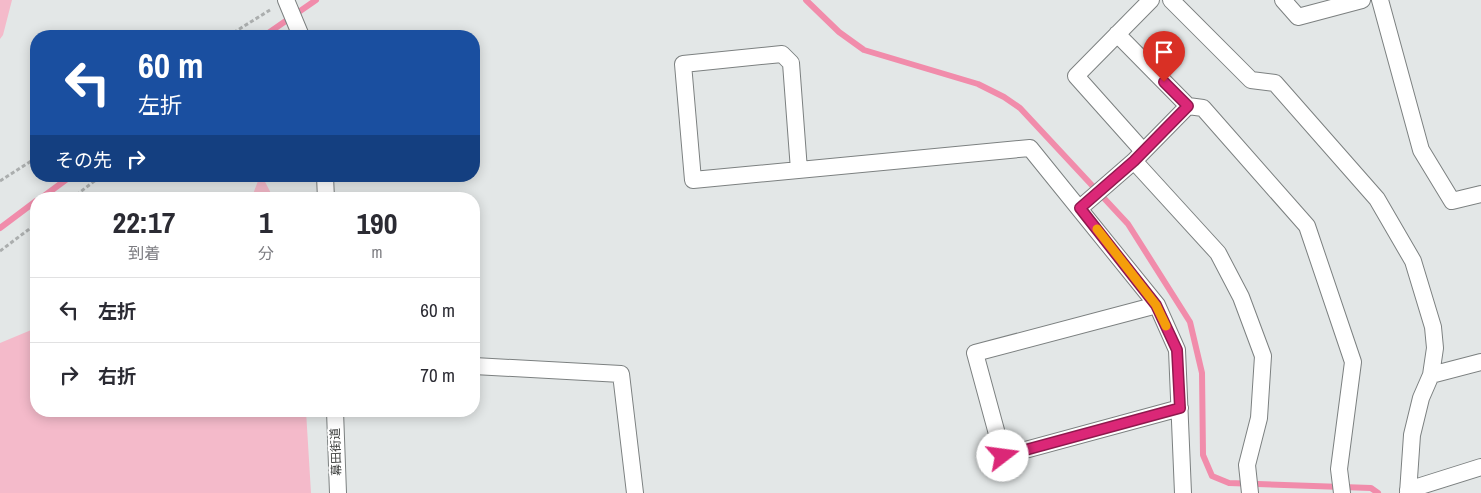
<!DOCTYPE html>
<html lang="ja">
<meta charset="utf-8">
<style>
body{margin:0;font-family:"Archivo Narrow","Noto Sans JP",sans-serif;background:#f2f2f3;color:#2b2b33;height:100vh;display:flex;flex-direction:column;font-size:19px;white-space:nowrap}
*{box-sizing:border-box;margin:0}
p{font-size:16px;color:#7c7c81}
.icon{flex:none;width:28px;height:28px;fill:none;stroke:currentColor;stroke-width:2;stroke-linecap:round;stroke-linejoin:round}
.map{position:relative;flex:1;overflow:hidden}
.drawer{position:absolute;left:30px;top:192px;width:450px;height:225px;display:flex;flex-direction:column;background:#fff;border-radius:20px;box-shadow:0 2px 12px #0003}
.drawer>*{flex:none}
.guide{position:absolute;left:30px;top:30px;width:450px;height:152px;border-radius:20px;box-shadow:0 2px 12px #0003;background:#1a4fa0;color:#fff;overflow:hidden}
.pin{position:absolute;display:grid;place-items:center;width:42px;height:42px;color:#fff;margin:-51px -21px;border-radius:50% 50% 50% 0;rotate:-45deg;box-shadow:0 0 5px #0007}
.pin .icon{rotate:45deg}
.me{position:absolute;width:55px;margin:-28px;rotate:75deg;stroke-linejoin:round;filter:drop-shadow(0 0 4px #0008)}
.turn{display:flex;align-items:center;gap:18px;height:105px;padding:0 25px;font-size:22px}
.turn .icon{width:65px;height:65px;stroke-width:2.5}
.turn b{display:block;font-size:35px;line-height:42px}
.then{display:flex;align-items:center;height:48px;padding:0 25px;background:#0003;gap:10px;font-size:19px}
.eta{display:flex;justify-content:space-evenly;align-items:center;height:85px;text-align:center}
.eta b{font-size:30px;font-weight:800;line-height:35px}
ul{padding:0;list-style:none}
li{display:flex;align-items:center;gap:15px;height:65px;padding:0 25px;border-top:1px solid #e1e1e2}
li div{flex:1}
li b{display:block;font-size:19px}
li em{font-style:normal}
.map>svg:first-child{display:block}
.green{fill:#f4baca}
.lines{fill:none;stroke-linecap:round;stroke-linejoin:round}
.stream{stroke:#f18cab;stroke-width:6}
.street-casing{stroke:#7c8080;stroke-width:18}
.path{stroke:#abaeae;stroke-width:3;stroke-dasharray:4 2.5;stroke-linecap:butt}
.street{stroke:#fff;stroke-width:16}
.route-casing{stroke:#8e194d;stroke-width:12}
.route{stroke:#db2777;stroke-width:9}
.slow{stroke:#f59e0b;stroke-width:9}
.labels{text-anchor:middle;stroke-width:4;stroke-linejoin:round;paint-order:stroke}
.street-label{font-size:12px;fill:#393b3a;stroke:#fff}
</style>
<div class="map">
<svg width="1481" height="493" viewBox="0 0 1481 493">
<rect width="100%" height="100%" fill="#e3e7e7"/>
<path class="green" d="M0,0h12l-9,35 -3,4z
M260,176h2l12,23h-23z
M36,328v83h270l5,82h-311v-150z"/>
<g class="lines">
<path class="stream" d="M806,0l33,32 25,18 114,34 26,13 16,11 108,116 62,98 12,51 1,82 9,21 17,7 142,5 7,5
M264,36l52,-36
M40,199l31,-23
M0,228l36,-27"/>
<g class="street-casing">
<path id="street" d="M286,0l15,36
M1171,0l80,80 24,3 102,116 36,62 20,66 2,21 -4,27 -10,23 -9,37 -4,58
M1283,0l15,17 64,-17
M1380,0l41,150 31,51 29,-7
M1117,34l71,72 15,2 104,118 46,136 -14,107 3,24
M1143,151l-67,-75 75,-76
M1134,161l84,92 23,44 22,59 -4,62 -12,47 3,28
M799,170l-8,-107 -9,-9 -99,10 10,116 337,-32 127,157 20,45 6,143
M325,176l1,23
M1080,208l54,-47 54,-55
M1157,305l-182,48 28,103 177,-48
M474,366l147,8 14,119
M1431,375l50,-13
M335,411l3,82
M1408,490l73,-23"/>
</g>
<path class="path" d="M228,36l42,-26
M0,181l36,-23
M71,199l30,-23
M0,251l36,-27"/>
<use href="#street" class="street"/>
</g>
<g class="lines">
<g class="route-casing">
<path id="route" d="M1003,456l177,-48 -3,-58 -21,-45 -76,-97 54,-47 54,-55 -24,-24"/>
</g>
<use href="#route" class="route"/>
<path class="slow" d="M1097,229l59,76 10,21"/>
</g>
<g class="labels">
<g class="street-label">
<text transform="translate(336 452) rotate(-92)" y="4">幕田街道</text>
</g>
</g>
</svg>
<div class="pin" style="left:1164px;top:82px;background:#d93025"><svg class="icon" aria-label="arrive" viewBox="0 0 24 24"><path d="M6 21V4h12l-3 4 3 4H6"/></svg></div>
<svg class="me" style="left:1003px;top:456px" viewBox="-20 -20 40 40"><circle r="19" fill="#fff"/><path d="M0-13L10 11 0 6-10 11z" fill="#db2777"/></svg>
<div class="guide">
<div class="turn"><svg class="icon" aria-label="left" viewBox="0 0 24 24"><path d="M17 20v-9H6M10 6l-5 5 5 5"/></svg><div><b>60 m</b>左折</div></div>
<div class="then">その先<svg class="icon" aria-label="right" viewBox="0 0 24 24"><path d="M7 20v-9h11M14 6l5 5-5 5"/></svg></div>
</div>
<section class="drawer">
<div class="eta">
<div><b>22:17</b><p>到着</p></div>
<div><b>1</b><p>分</p></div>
<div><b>190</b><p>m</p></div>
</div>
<ul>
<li><svg class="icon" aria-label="left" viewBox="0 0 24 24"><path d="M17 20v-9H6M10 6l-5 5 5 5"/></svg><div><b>左折</b></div><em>60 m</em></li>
<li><svg class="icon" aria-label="right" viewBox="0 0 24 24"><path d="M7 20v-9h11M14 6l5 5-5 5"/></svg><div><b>右折</b></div><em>70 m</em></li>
</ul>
</section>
</div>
